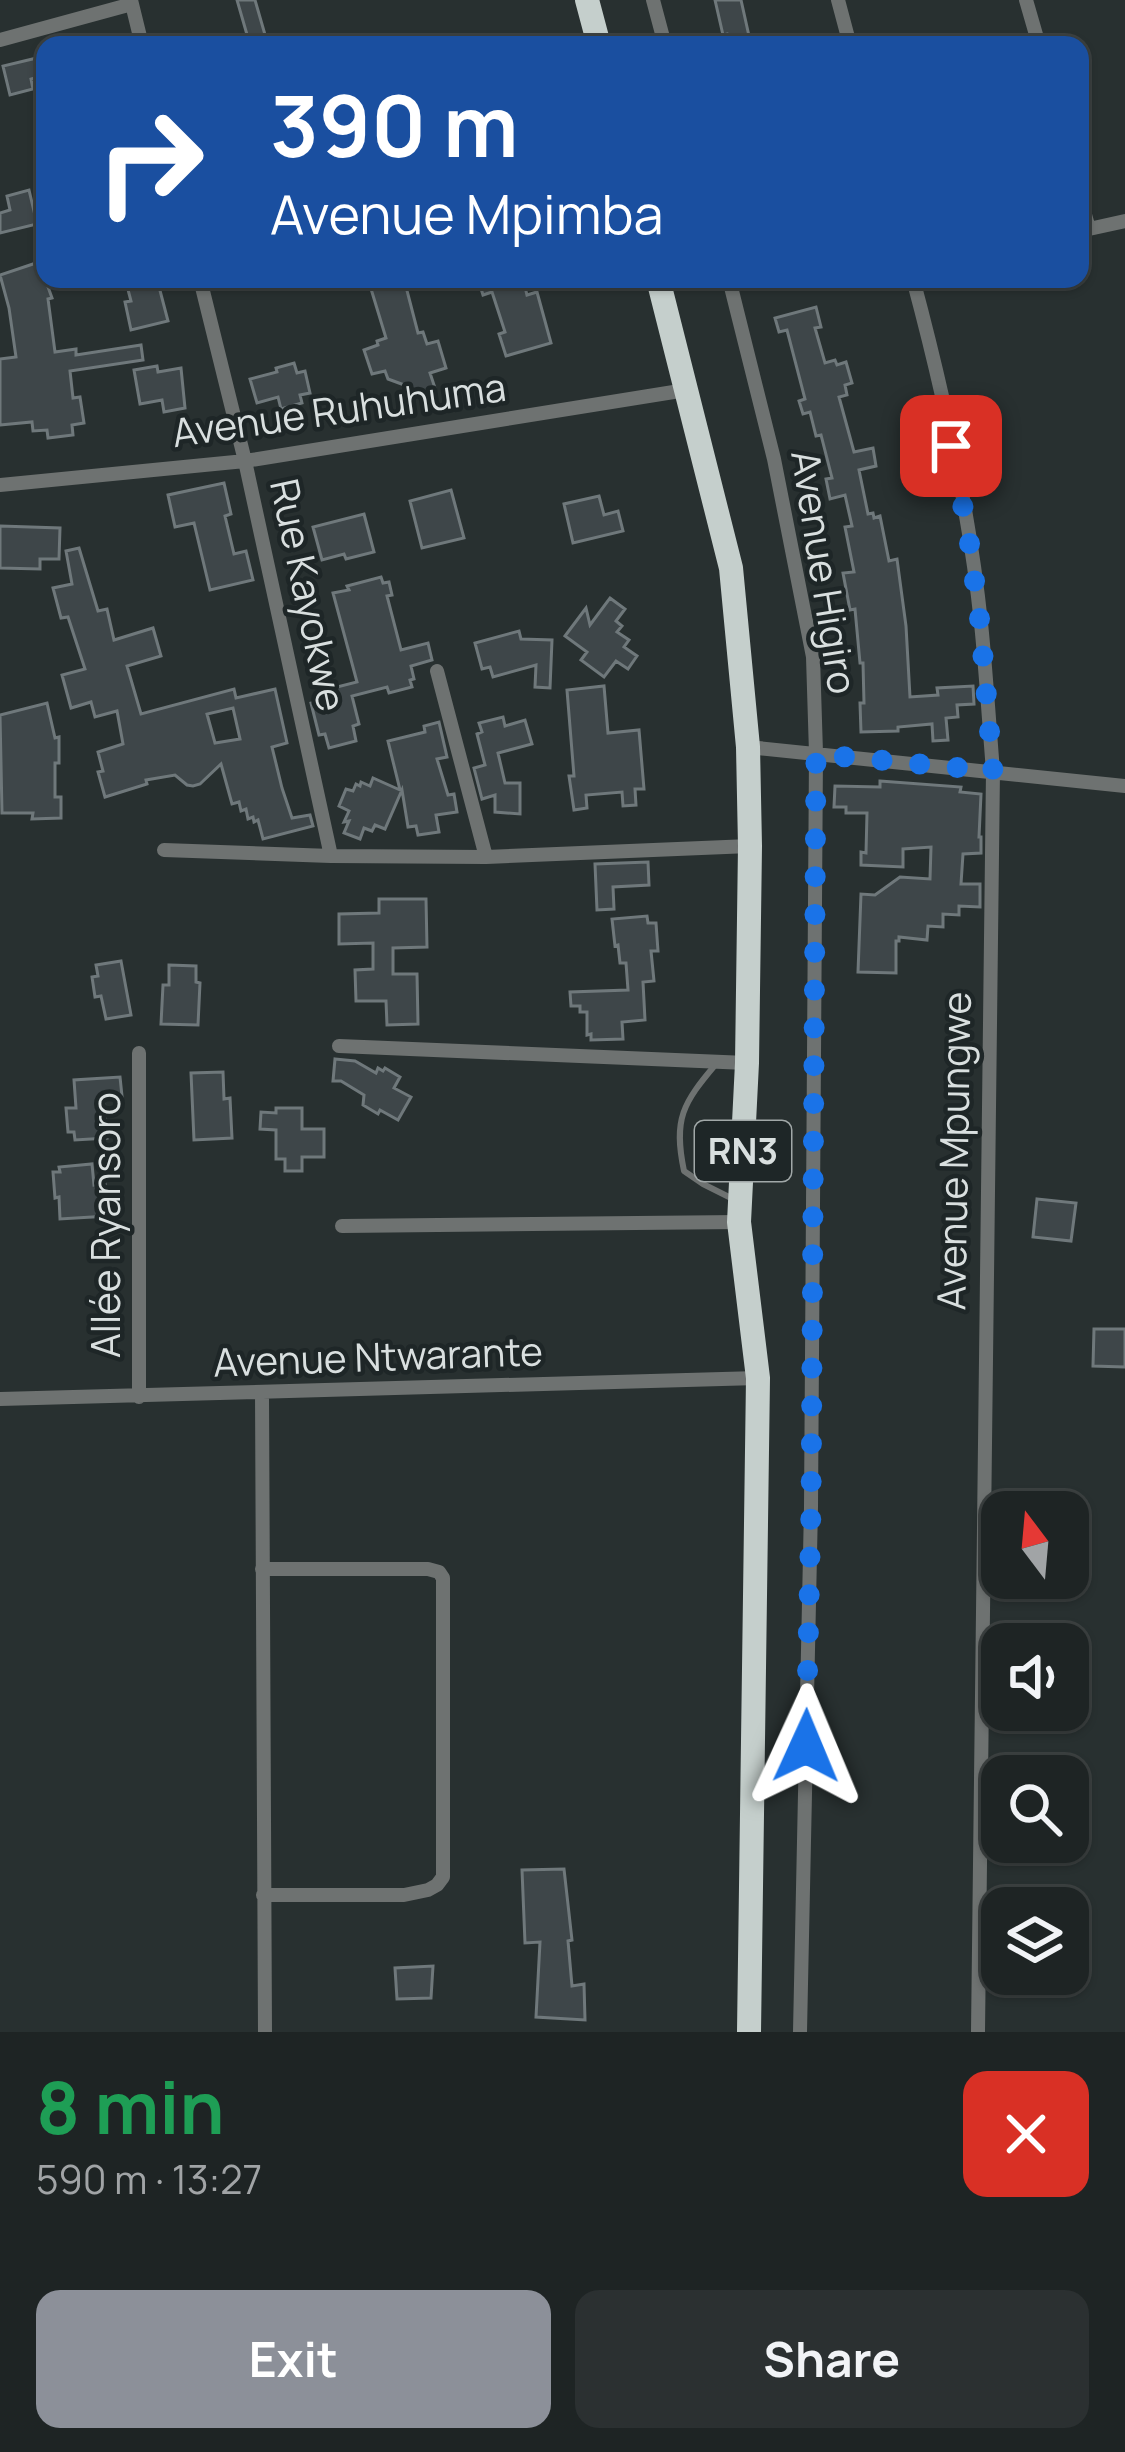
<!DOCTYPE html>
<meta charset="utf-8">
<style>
body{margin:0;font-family:Manrope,sans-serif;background:#2b3031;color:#f1f3f6;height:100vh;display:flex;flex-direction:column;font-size:45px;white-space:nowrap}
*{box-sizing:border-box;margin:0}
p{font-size:39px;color:#a1a4a6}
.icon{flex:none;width:66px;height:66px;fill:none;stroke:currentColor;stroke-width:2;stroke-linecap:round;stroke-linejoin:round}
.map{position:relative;height:2032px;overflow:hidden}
.drawer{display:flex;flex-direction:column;background:#1e2424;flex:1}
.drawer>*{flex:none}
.guide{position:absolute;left:36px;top:36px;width:1053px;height:252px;border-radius:24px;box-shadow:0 3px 9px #0004,0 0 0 3px #3c4141;background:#1a4fa0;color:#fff;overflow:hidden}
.needle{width:78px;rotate:344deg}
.tools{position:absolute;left:981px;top:1491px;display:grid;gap:24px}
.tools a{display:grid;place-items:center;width:108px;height:108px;border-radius:24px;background:#1e2424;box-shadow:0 3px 9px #0004,0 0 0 3px #3c4141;font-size:60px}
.pin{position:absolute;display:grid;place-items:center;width:102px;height:102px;color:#fff;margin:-51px;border-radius:24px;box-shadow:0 6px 18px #0006}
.me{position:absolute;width:132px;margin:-66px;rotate:1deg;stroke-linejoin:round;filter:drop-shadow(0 0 9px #0008)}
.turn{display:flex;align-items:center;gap:42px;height:252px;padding:0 36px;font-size:54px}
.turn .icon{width:156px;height:156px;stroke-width:2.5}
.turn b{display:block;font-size:84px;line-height:102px}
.round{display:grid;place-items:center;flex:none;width:126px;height:126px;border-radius:24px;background:#2b3031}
.overview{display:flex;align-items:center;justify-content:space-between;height:204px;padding:0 36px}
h1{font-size:72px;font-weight:700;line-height:90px;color:#1e9e55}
.button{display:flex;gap:24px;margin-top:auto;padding:24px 36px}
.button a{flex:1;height:138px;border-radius:24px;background:#8c9099;color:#fff;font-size:48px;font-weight:700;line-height:138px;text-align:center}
.button a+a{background:#2b3031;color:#f1f3f6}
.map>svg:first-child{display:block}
.building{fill:#3e4649;stroke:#6f787b;stroke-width:3;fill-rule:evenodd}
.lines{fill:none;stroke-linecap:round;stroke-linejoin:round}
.lane{stroke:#6e7271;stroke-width:6}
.street{stroke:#6e7271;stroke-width:14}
.highway{stroke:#c5cfcc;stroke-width:24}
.route{stroke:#1a73e8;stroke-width:21;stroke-dasharray:0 37.8}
.labels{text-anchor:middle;stroke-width:9;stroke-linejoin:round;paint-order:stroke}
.shield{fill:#1e2627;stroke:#a1a8a8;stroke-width:3}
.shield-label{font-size:36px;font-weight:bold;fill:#d9dfdf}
.street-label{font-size:39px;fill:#d9dfdf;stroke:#1e2627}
</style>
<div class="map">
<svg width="1125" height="2032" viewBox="0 0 1125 2032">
<rect width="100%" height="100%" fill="#283030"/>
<path class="building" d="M237,0h18l13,45h-18z
M715,0h26l10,45h-22l-2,-11 -4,1z
M45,56v19l-14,4 2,10 -23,6 -7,-29z
M29,190l8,34 -37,9v-20l10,-3 -3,-14z
M39,262l13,36 -4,1 7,53 21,-3v6l65,-10 2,15 -73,11 3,27 7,-1 4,26 -12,2 1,10 -25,3 -1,-8 -14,1 -1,-9 -32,3v-66l16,-2 -7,-49 -9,-33z
M136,279h21l11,42 -37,9 -6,-28 6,-1 -5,-19z
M368,279h36l14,54 5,-1 4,12 11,-3 8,27 -16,5 5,15 -24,7 -4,-9 -19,-7 -3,-8 -13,3 -8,-24 14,-5 -1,-4 9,-3z
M478,279h45l4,16 10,-3 14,51 -45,13 -7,-22 6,-2 -13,-40 -9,3z
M816,307l5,20 -6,1 10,35 10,-3 2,5 9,-3 6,21 -7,2 2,10 -8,2 15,55 19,-4 3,18 -17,4 9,44 5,-1 1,5 6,-2 9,45 8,-2 9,67 4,71 28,-2 -1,-7 36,-2 1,18 -17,1 1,12 -12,1 2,22 -15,1 -1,-17 -34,3v4l-37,1 -1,-29h4l-1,-40h-3l-5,-54 -5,1 -7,-37 11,-1 -9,-45 7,-1 -7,-31 -15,4 -4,-20 6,-1 -11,-43 -5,1 -6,-24 -7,2 -4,-13 6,-2 -18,-69 -8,2 -4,-14z
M294,363l3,10 8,-2 5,22 -10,2 2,8 -21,6 -3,-12 -21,6 -7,-24 27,-7 -1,-4z
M157,366l1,6 23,-4 4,40 -21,4 -2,-12 -22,4 -6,-34z
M224,483l7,31 -6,2 9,38 12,-3 7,29 -43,10 -16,-67 -19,4 -7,-32z
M451,490l13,48 -42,10 -12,-47z
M599,496l5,19 14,-4 5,20 -50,12 -9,-39z
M364,514l10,38 -28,7 -2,-5 -22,6 -9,-33z
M0,526l60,2 -1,31h-19v10l-40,-1z
M79,548l19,63 9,-2 7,31 39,-12 8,28 -34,10 14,48 93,-25 2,9 39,-9 12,54 -15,4 10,41 10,30 18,-3 3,11 -50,13 -5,-19 -4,2 -1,-5 -5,2 -2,-10 -5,2 -2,-9 -7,2 -11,-40 -21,20 -7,2 -6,-1 -12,-10 -29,5 1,4 -42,13 -7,-25 5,-1 -5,-19 25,-8 -6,-33 -22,6 -4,-15 -20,6 -9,-33 23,-6 -17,-52 -7,1 -8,-30 19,-4 -6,-33zM233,708l7,31 -25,4 -8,-29z
M381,577l2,6 6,-1 3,13 -5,1 14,54 27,-7 4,17 -21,6 3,13 -4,1 2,7 -23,6 -2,-6 -35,9 7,28 -6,2 3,15 -27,7 -4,-14 -6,1 -8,-32 8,-2 -2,-9 40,-10 -24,-89 16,-3 -2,-4z
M610,598l15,11 -9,12 6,5 -5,6 12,8 -5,7 13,9 -9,13 -12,-8 -12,16 -23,-17 6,-8 -22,-16 21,-28 4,17z
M519,631l2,8 31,1 -2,48 -15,-1 1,-22 -43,12 -3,-10 -8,2 -7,-26z
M604,686l4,47 31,-3 5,59h-9l1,16 -13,1 -1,-14 -36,3 1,13 -13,2 -5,-34h5l-7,-86z
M47,703l8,35 4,-1v26h-4v34h6v21l-29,1 1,-6h-31l-2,-98z
M503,717l2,9 20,-6 7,24 -34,9 7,30h15v31l-25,-2v-17l-13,4 -8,-31 11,-3 -8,-31 5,-2 -3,-9z
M439,722l8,35 -10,2 11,36 6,-1 3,18 -21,3 3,17 -21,3 -2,-9 -8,1 -6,-37 -17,39 -10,-4 -3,6 -8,-3 -4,11 -16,-6 5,-12 -5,1 5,-11 -10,-5 7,-17 7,2 3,-7 4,2 1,-4 9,4 3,-8 27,12 -12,-49 37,-9 -1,-6z
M880,781l81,6 -1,5 21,2 -2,43h2v16l-18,1 -2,30h19v23l-21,-1v9l-16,-1v13l-15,-1 -1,14 -28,-3v4h-3v32l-38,-1 3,-78 14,1 25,-18 30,2 1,-32 -28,2v18l-42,-2v-13l5,1 1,-40h-21v-6h-12l1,-21 45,1z
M648,862l1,23 -36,2 1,22 -17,1 -2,-46z
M379,899h47l1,48 -34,1v26h24l1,50 -31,1 -1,-24h-30l-1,-31 18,-1v-26l-34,1v-30l40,-1z
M647,916l1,7h8l2,28h-7l3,30 -11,1 2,38 -23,2 1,17 -32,1v-6l-4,1v-23h-7v-6h-9l-1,-14 58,-2 -2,-27h-6l-2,-18 -3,1 -3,-27z
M121,961l10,54 -25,4 -5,-23 -6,1 -3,-20 6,-1 -2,-11z
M169,965l27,1v16l4,1 -2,42 -37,-1 2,-39h6z
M335,1059l20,2 21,12 2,-5 5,3 2,-3 15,9 -6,11 17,9 -13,23 -18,-10 -2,4 -15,-9 1,-10 -23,-14h-8z
M223,1072l1,27 6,-1 2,40 -38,2 -3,-67z
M120,1077l2,19 -18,1 3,41 -32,2 -1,-8h-6l-2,-24h10l-2,-28z
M276,1108h26v21h22v28h-22v14h-17v-12h-9v-29l-16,-1 1,-17 15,1z
M92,1164l2,21 11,-1 3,32 -48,3 -1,-22 -4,1 -2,-26h7l-1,-5z
M1037,1199l39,4 -5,38 -38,-4z
M1094,1329h31v38l-32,-1z
M564,1869l8,71 -4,1 4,45 12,-2 1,36 -49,-3 4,-75 -15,1 -3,-73z
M433,1966l-2,32 -34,1 -2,-31z"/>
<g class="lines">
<path class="lane" d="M716,1064c-33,39 -43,55 -32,107l19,13 28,14"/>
<path class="street" d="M131,0l11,45
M653,0l12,45
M838,0l12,45
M1026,0l13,45
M0,40l132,-36
M1080,197l9,32 36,-8
M200,279l45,182 86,395
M729,279l45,180 39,198 3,96 -5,754 -11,525
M913,279c30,112 56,228 68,344 5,49 8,99 12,148l-15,1261
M0,485l245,-24 441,-71
M437,671l49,186
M748,747l377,39
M164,850l167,6 155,1 264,-11
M339,1046l408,17
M342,1226l397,-4
M262,1393l3,639
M139,1397v-344
M0,1399l758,-21
M262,1569h166l11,3 4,6v299l-6,8 -9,5 -24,5h-141"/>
<path class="highway" d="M587,0l12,45
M658,279l73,289 17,179 2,99 -3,217 -8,159 19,156 -9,654"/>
</g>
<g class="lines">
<path class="route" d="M806,1746l5,-238 5,-754 177,17 -13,-149 -12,-90 -17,-86"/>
</g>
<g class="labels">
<rect class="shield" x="695" y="1121" width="96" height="60" rx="9"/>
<g class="shield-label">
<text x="743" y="1164">RN3</text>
</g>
<g class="street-label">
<text transform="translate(339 410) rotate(-8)" y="14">Avenue Ruhuhuma</text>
<text transform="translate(824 572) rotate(81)" y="14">Avenue Higiro</text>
<text transform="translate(308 595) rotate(78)" y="14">Rue Kayokwe</text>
<text transform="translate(954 1151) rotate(-89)" y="14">Avenue Mpungwe</text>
<text transform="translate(106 1225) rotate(-90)" y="14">Allée Ryansoro</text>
<text transform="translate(378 1357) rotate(-2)" y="14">Avenue Ntwarante</text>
</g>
</g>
</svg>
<div class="tools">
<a><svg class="needle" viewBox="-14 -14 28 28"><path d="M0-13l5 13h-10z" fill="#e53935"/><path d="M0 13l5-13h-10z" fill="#a1a4a6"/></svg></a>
<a><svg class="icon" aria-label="sound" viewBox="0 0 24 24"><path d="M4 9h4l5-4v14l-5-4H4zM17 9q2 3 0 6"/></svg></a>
<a><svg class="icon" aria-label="search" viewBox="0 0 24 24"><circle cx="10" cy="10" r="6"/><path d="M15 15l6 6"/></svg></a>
<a><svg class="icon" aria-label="layers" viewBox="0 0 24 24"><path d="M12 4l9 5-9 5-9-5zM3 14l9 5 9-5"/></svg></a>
</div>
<div class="pin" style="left:951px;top:446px;background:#d93025"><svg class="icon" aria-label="arrive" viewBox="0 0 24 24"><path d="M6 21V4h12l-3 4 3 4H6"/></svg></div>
<svg class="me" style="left:806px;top:1746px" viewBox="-20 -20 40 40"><path d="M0-17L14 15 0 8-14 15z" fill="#1a73e8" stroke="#fff" stroke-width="4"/></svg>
<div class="guide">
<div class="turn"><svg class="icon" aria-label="right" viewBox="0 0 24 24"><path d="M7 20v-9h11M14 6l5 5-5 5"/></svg><div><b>390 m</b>Avenue Mpimba</div></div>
</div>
</div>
<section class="drawer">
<div class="overview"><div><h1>8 min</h1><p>590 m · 13:27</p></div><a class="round" style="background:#d93025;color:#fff"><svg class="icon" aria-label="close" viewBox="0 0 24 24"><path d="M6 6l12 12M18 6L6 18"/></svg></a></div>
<div class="button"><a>Exit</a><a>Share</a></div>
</section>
